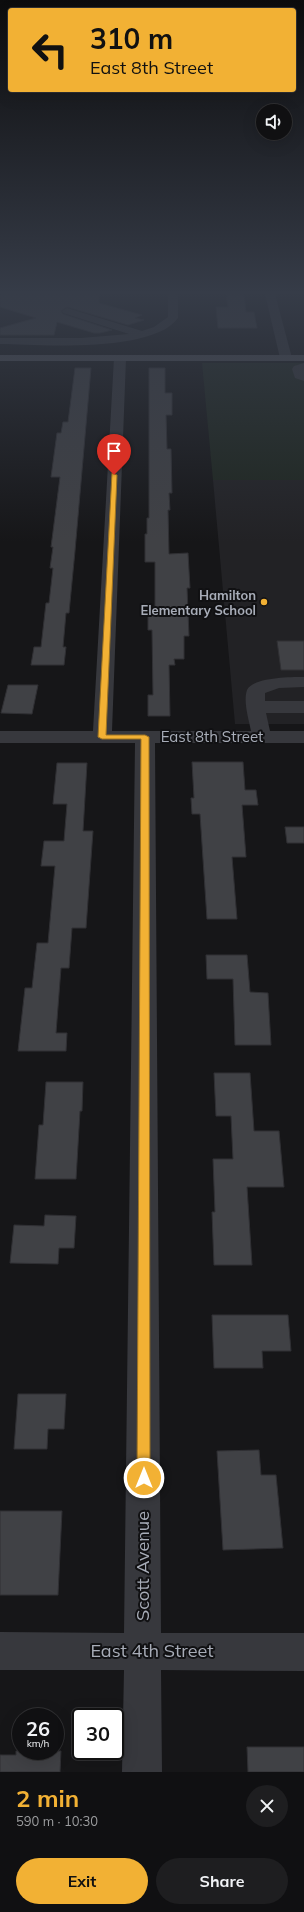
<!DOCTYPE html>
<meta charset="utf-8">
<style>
body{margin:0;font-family:Mulish,sans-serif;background:#1e1e20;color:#f1f3f6;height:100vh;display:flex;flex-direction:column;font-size:15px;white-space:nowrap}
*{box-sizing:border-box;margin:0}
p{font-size:13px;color:#9c9d9f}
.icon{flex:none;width:22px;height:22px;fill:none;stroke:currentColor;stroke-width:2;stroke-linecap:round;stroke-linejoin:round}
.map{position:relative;height:1772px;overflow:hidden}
.drawer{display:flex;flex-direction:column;background:#101012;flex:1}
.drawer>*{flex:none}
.top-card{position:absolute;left:8px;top:8px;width:288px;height:84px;border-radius:4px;box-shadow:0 4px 16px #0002,0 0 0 1px #303032;background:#f2b134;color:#111;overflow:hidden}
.fabs{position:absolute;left:256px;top:104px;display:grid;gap:8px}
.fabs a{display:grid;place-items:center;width:36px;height:36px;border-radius:50%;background:#101012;box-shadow:0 4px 16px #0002,0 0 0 1px #303032;font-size:20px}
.speed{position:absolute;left:12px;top:1708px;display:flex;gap:8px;font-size:20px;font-weight:700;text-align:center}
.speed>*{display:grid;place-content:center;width:52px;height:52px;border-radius:50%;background:#101012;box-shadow:0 4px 16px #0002,0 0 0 1px #303032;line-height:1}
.speed small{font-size:10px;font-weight:400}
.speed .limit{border:2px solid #111;border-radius:6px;background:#fff;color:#111}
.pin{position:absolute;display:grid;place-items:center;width:34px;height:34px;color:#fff;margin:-41px -17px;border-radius:50% 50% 50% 0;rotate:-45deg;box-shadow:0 0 4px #0007}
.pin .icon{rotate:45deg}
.me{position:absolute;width:44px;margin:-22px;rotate:0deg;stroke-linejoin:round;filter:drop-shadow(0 0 3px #0008)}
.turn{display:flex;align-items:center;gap:14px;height:84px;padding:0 16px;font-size:18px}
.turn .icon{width:52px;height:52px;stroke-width:2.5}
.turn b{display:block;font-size:28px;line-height:34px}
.round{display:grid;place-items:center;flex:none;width:42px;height:42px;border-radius:21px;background:#1e1e20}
.head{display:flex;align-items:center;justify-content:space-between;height:68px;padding:0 16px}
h1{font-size:24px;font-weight:700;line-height:30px;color:#f2b134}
.cta{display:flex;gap:8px;margin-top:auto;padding:8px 16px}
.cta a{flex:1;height:46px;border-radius:24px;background:#f2b134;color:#111;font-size:16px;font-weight:700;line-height:46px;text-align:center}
.cta a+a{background:#1e1e20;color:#f1f3f6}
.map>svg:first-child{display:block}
.built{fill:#222225}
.green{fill:#1e261f}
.building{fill:#404145;stroke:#303034}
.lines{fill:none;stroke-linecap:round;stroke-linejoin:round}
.minor{fill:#37383d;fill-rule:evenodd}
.major{fill:#53555c;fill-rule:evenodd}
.route{fill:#f2b134;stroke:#9d7322}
.poi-dot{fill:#f2b134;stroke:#111113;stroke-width:1.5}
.labels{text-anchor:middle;stroke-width:4;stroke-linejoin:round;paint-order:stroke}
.far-poi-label{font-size:13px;font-weight:bold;fill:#a8adb8;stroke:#111113;text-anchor:end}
.street-label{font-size:15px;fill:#a8adb8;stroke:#111113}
.near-street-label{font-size:18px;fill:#a8adb8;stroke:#111113}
</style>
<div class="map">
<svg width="304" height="1772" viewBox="0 0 304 1772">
<rect width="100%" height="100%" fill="#161618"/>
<path class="built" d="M213,480h91v244h-69z"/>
<path class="green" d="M202,363h102v117h-91z"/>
<path class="building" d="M0,294h99v9l43,12 -7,3 9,2 -16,5 -61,-18 -6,4 2,3 49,16 -12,3h-6l-37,-11 -3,13h-54v-7l36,-10 -36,-11z
M226,294h18l2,18h8l3,16h-39l-2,-21h12z
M75,368h16l-16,183 -6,62h-3l-3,34h3l-2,18h-33l3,-18h7l5,-44h3l4,-35h-3l3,-21h-2l9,-70h-9l6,-44h4l2,-11h5z
M149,368h16v25h7v22h-6l1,34h4l1,44h-3l1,17h-2l1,44 19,-1 2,35h-3l2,48h-5v23h-10l1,6h-6l1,51h-22v-21h5l-1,-65h-4v-23h7v-45h-10v-28h2v-16h2z
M277,641h27v29h-23z
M8,685h30l-6,29 -31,-1z
M192,762h51l2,28h11l2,15h-16l4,52h-14l5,62h-30l-7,-105h-8l-1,-16h3z
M57,763h30l-4,68h10l-7,97h-14l-3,40h-8l-5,65h11l-1,18h-48l7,-63h7l5,-45h11l7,-77h-14l3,-25h20l3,-37h-14z
M285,827h19v16h-17z
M206,955h41l3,37 18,1 3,52h-36l-2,-66h-26z
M214,1073h36l4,58h25l5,56h-37l5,78h-38l-2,-53h3l-2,-53h20l-2,-43h-15z
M46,1082h37l-1,29h-2l-4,68h-41l4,-54h4z
M45,1215l31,1 -2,32h-15l-1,16 -48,-1 4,-38 30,1z
M212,1315h76l3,36h-29l1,17h-49z
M18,1394h48l-2,35h-16l-1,20h-33z
M259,1450l2,25h15l7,73 -60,2 -6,-99z
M0,1511h62l-4,84h-58z
M247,1747h57v25h-56z
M16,1751h45l-1,21h-60v-17h16z"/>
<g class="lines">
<path class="minor" d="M168,294h10v24c-25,35 -137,27 -178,26v-6h81l48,-4 -66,-21 -1,-2 5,-3 75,23 12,-4 14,-10z
M265,294h10l17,64 -2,2h-8l-2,-2z
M120,355l6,3 -14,373h139c-2,-11 -8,-29 -4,-41 6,-13 45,-13 57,-13v10l-25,1 -14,5v8h39v12h-38l4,18h34v12h-149l6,890h143v38l-143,-1 1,102h-40l2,-102h-124v-38l124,1 11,-890h-135v-12h93l21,-373z
M304,363v18l-9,-3 -3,-9 2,-3z"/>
<path class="major" d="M0,355h304v6h-304z"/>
</g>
<linearGradient id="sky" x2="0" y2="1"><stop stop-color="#0c0c0d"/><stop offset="0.54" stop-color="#363c48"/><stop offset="1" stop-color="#363c48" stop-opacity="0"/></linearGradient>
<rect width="304" height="542" fill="url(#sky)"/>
<path class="route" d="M112,473l5,2 -11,260h39l4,2 1,741 -2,4 -4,2 -5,-2 -2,-4 4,-739h-39l-4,-2z"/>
<circle class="poi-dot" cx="264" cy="602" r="4"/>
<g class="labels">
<g class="far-poi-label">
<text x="256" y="600">Hamilton<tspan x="256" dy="15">Elementary School</tspan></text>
</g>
<g class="street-label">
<text x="212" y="742">East 8th Street</text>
</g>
<g class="near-street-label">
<text transform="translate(143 1566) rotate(-90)" y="6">Scott Avenue</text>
<text x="152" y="1657">East 4th Street</text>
</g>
</g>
</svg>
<div class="fabs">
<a><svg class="icon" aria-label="sound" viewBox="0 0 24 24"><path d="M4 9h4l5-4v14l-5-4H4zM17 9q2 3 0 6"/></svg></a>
</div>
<div class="speed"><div>26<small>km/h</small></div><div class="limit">30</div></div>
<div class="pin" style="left:114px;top:475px;background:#d93025"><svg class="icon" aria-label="arrive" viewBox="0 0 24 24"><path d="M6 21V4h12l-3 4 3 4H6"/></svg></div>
<svg class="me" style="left:144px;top:1478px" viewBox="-20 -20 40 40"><circle r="17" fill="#f2b134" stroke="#fff" stroke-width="3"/><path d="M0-11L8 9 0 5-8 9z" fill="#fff"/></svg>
<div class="top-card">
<div class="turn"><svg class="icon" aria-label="left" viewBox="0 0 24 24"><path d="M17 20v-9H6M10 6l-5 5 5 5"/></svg><div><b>310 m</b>East 8th Street</div></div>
</div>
</div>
<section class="drawer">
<div class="head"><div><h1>2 min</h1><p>590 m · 10:30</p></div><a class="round"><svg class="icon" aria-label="close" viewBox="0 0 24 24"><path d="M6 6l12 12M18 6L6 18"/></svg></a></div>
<div class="cta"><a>Exit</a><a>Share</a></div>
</section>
